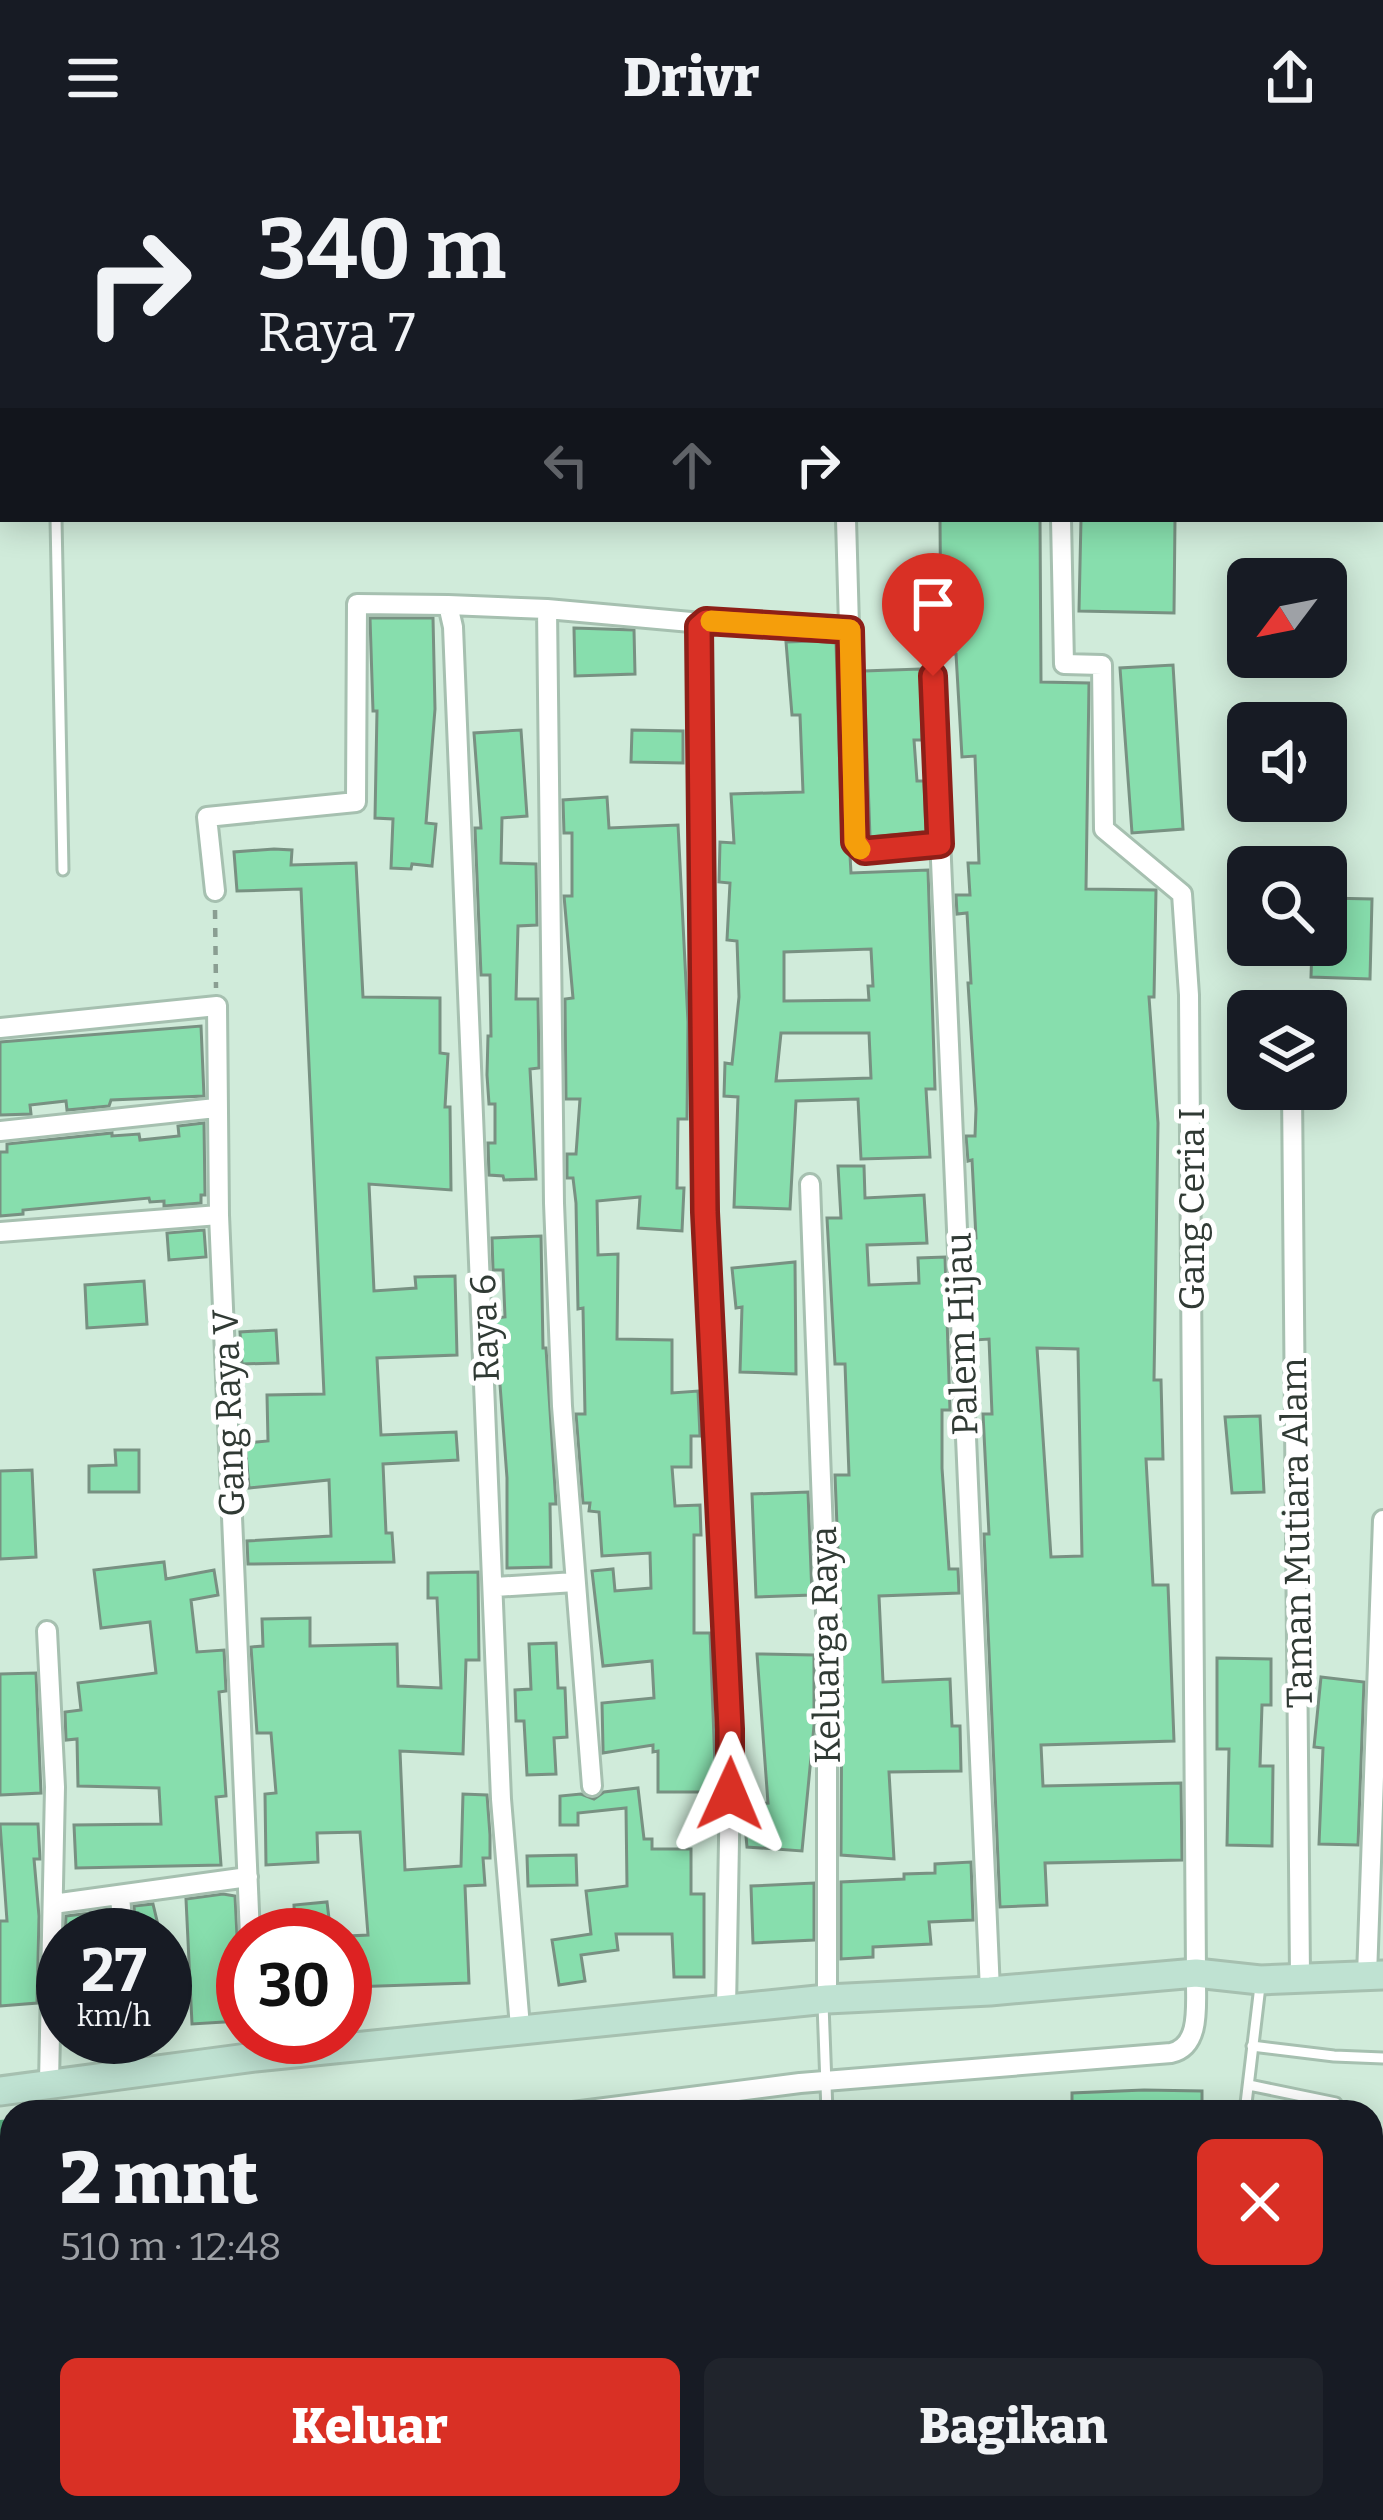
<!DOCTYPE html>
<html lang="id">
<meta charset="utf-8">
<style>
body{margin:0;font-family:Bitter,serif;background:#20242c;color:#f1f3f6;height:100vh;display:flex;flex-direction:column;font-size:45px;white-space:nowrap}
*{box-sizing:border-box;margin:0}
p{font-size:39px;color:#9ea1a6}
.icon{flex:none;width:66px;height:66px;fill:none;stroke:currentColor;stroke-width:2;stroke-linecap:round;stroke-linejoin:round}
.map{position:relative;flex:1;overflow:hidden}
.side{position:absolute;left:0px;top:1944px;width:1383px;height:420px;display:flex;flex-direction:column;background:#171b24;border-radius:36px 36px 0 0;box-shadow:0 6px 30px #0003}
.side>*{flex:none}
.guide{position:absolute;left:0px;top:0px;width:1383px;height:366px;box-shadow:0 6px 30px #0003;background:#171b24;color:#f1f3f6;overflow:hidden}
.needle{width:78px;rotate:238deg}
.controls{position:absolute;left:1227px;top:402px;display:grid;gap:24px}
.controls a{display:grid;place-items:center;width:120px;height:120px;border-radius:18px;background:#171b24;box-shadow:0 6px 30px #0003;font-size:60px}
.speed{position:absolute;left:36px;top:1752px;display:flex;gap:24px;font-size:60px;font-weight:700;text-align:center}
.speed>*{display:grid;place-content:center;width:156px;height:156px;border-radius:50%;background:#171b24;box-shadow:0 6px 30px #0003;line-height:1}
.speed small{font-size:30px;font-weight:400}
.speed .limit{border:18px solid #d22;background:#fff;color:#111}
.pin{position:absolute;display:grid;place-items:center;width:102px;height:102px;color:#fff;margin:-123px -51px;border-radius:50% 50% 50% 0;rotate:-45deg;box-shadow:0 0 12px #0007}
.pin .icon{rotate:45deg}
.me{position:absolute;width:132px;margin:-66px;rotate:1deg;stroke-linejoin:round;filter:drop-shadow(0 0 9px #0008)}
.turn{display:flex;align-items:center;gap:42px;height:252px;padding:0 60px;font-size:54px}
.turn .icon{width:156px;height:156px;stroke-width:2.5}
.turn b{display:block;font-size:84px;line-height:102px}
.lanes{display:flex;align-items:center;height:114px;padding:0 60px;background:#0003;justify-content:center;gap:60px;direction:ltr}
.lanes .off{opacity:.35}
.round{display:grid;place-items:center;flex:none;width:126px;height:126px;border-radius:18px;background:#20242c}
.overview{display:flex;align-items:center;justify-content:space-between;height:204px;padding:0 60px}
h1{font-size:72px;font-weight:800;line-height:90px}
.cta{display:flex;gap:24px;margin-top:auto;padding:24px 60px}
.cta a{flex:1;height:138px;border-radius:18px;background:#d93025;color:#fff;font-size:48px;font-weight:800;line-height:138px;text-align:center}
.cta a+a{background:#20242c;color:#f1f3f6}
header{display:flex;justify-content:space-between;align-items:center;height:156px;padding:0 60px;background:#171b24;font-size:54px;font-weight:800}
.map>svg:first-child{display:block}
.lines{fill:none;stroke-linecap:round;stroke-linejoin:round}
.river{stroke:#59b182;stroke-width:42}
.building{fill:#87dead;stroke:#789182;stroke-width:3;fill-rule:evenodd}
.lane-casing{stroke:#a6c0b0;stroke-width:15}
.street-casing{stroke:#a6c0b0;stroke-width:24}
.secondary-casing{stroke:#a6c0b0;stroke-width:33}
.path{stroke:#8a9e92;stroke-width:4.5;stroke-dasharray:9 9;stroke-linecap:butt}
.lane{stroke:#fff;stroke-width:9}
.street{stroke:#fff;stroke-width:18}
.secondary{stroke:#bfe2d2;stroke-width:27}
.route-casing{stroke:#8d1f18;stroke-width:30}
.route{stroke:#d93025;stroke-width:21}
.slow{stroke:#f59e0b;stroke-width:21}
.labels{text-anchor:middle;stroke-width:10;stroke-linejoin:round;paint-order:stroke}
.street-label{font-size:36px;fill:#303a34;stroke:#fff}
</style>
<header><svg class="icon" aria-label="menu" viewBox="0 0 24 24"><path d="M4 6h16M4 12h16M4 18h16"/></svg>Drivr<svg class="icon" aria-label="share" viewBox="0 0 24 24"><path d="M12 15V3M7 8l5-5 5 5M5 13v7h14v-7"/></svg></header>
<div class="map">
<svg width="1383" height="2364" viewBox="0 0 1383 2364">
<rect width="100%" height="100%" fill="#d0ebda"/>
<g class="lines">
<path class="river" d="M0,1985l12,-1"/>
</g>
<path class="building" d="M940,363h100l1,163 48,1 -3,206 70,1 -2,107h-5l9,126 -4,257h7l2,79h-17l7,126h15l6,156 -133,4 2,41 138,-3 1,77 -137,3 2,42 -47,2 -16,-373h5l-6,-120h9l-3,-75 -14,1 -4,-102h5l-4,-78 -4,1 -2,-25h9l1,-27 -8,-126h3l-4,-70 -10,1 -1,-19h14l-2,-32h11l-4,-107 -13,1 -6,-103h-15zM1037,1192l41,1 4,207 -31,1z
M1081,363h94l-1,94 -95,-2z
M370,462h63l2,91 -9,114 10,1 -4,42 -20,-2 -1,5 -20,-1 2,-49 -18,-1 2,-107h-4z
M574,472l60,2 1,44 -60,2z
M813,485l23,2 6,198 8,14 1,18 77,-3 7,219h-9l4,68 -69,2 -3,-60 -62,2 -6,108 -56,-2 4,-110 -14,-1 1,-33 7,1 7,-67 -2,-56 -10,-1 3,-57 -11,-1 1,-40 14,1 -3,-49 72,-2 -3,-77h-8l-6,-73zM871,793l2,37h-5l1,14 -85,1v-49zM781,877h88l2,45 -95,3z
M1173,509l10,164 -51,4 -12,-165z
M920,513l2,71h-8l3,41h7l2,51 -56,5 -6,-166z
M521,574l6,86 -25,2 -1,45 35,1 1,61 -19,1 -2,73h22l1,69 -9,1 6,110 -32,1 -1,-4 -14,-1 -1,-32h7v-39h-6l-2,-29 1,-39h3l-1,-61h-9l-6,-147h6l-7,-95z
M632,574l51,1v32l-52,-1z
M607,641l2,31 69,-3 10,197 -1,97h-9l-1,69h7l-2,43 -44,-3 2,-31 -43,4 1,54 20,-1 -1,85 55,1v53l26,-2 2,45h-9v31h-19l3,39 25,-1 1,30h-7v98h16l6,159h-58v-41l-5,1v-7l-50,8v-5l-1,-45 52,-5 -2,-37 -49,5 -11,-95 21,-2 2,22 36,-3 -1,-35 -48,3 -3,-44 -10,-1 1,-8h-7l-7,-89h9l-2,-106 -5,1 -2,-106 -3,-25h-6v-24h9l4,-55h-14l-1,-100 8,-1 -9,-102h8v-63h-8l-1,-33z
M274,693l18,1 -1,15 65,-2 7,134 77,1v55l8,1 -3,53h5l1,83 -82,-6 5,107 42,-3 -1,-11 40,-1 2,79 -80,3 4,77 75,-3 2,28 -75,4 3,69h6l2,29 -146,2 -1,-23 84,-5 -2,-56 -80,8 -4,-45 23,-2 -1,-46 57,-1 -23,-505 -64,2 -3,-39z
M1326,742l46,1 -2,80 -59,-2 1,-32h14z
M201,870l3,70 -93,4 -2,6 -42,4 -1,-9 -36,4 1,9 -31,1v-73z
M204,967l1,72h-4v8l-37,3v-5l-14,1 -1,-4 -126,12v4l-23,2v-64h7v-8l105,-11v3l27,-2 1,6 39,-4 -1,-10z
M838,1010h26l1,32 59,-3 3,48 -60,2 2,40 50,-2 -1,-25 27,-1 5,153h-8v58l7,101h9l1,24 -80,3 4,86 67,-3 2,47h8l1,45 -72,1 5,87 -53,-4 1,-200 -7,-180h14l-4,-111h-10l-8,-146h14z
M204,1074l2,27 -37,3 -2,-27z
M541,1080l2,112h3l10,156h-6l1,63 -44,1v-90l-12,-160 10,-1 -2,-47h-10l-1,-32z
M795,1106l1,112 -56,-2 2,-65 -6,1 -4,-40z
M144,1125l3,43 -60,4 -2,-43z
M276,1174l2,33 -36,1 -2,-32z
M1260,1260l4,76 -32,1 -7,-76z
M115,1294h24v42h-50v-26l27,-1z
M32,1314l4,87 -36,2v-88z
M808,1336l4,103 -56,2 -4,-103z
M164,1406l2,17 48,-9 4,25 -27,5 6,52 27,-2 2,41 -7,1 7,104 -10,1 5,68 -145,3 -2,-43 87,-1 -2,-36 -81,-2 -1,-47 -11,1 -1,-28 16,-2 -3,-27 78,-10 -6,-51 -49,6 -7,-58z
M478,1416l1,88h-13l-3,94 -63,-3 5,119 56,-4 2,-72 24,1 3,40v23h-7l2,27 -20,1 4,97 -119,4 -1,-51 19,-1 -8,-103 -43,1 1,29 -52,3 -1,-71 11,-1 -5,-60h-14l-6,-86 12,-1 -1,-27 48,-1v28l87,-2 1,42 43,2 -4,-90h-9v-25z
M556,1487l2,45h7l2,49 -13,1 2,36 -29,1 -3,-54h-8l-1,-31 16,-1 -2,-45z
M757,1498l57,1v71l-12,125 -55,-4 -4,-42 25,-2z
M1217,1502l54,1v46h-9l-2,61h13l-1,80 -45,-1 2,-96h-12z
M36,1517l5,120 -41,2v-121z
M1321,1521l43,5 -6,163 -39,-1 4,-96 -9,-1z
M638,1632l6,51h8v10h39v45h13v83h-30l-2,-43h-56l2,16 -37,5 4,26 -26,4 -7,-45 39,-6 -5,-43 41,-5 -1,-78 -48,5v12h-18v-29l21,-2 13,5 10,-7z
M0,1668h38l2,35h-6l5,57 -2,87 -37,3v-85h7z
M576,1699l1,30 -49,1 -1,-30z
M971,1706l2,58 -44,2 2,22 -58,3v10l-32,2v-77l63,-3v-5l31,-1v-9z
M814,1727v57l-61,3 -2,-57z
M223,1738l12,2 2,40 6,10 -7,4 4,71 -48,3 -6,-125z
M327,1746l4,33h-36l-1,-30z
M153,1748l6,25 -23,5 -2,-28z
M108,1755l1,24h-44l1,-19z
M1144,1934l58,1v21h-130v-19z"/>
<g class="lines">
<g class="lane-casing">
<path id="lane" d="M50,0v3
M751,0l27,3
M360,3l1,-3
M0,227h3
M56,363l7,351
M823,1848l4,108
M1252,1890l82,10 49,2
M1249,1929l87,18
M1245,1956l15,-126
M1371,2160l12,-40
M1309,2364l4,-12"/>
</g>
<g class="street-casing">
<path id="street" d="M848,3v-3
M846,363l9,322 10,10 75,-7
M933,520l57,1315
M215,735l-8,-74 149,-15 1,-198 91,1
M0,872l217,-22 2,209 31,720
M1292,933l8,887
M0,975l216,-23
M810,1028l17,456v359
M0,1076l219,-17
M495,1431l80,-5
M47,1475l8,156 -6,296
M592,1630l-30,-380 -8,-203 -7,-594 155,14
M120,1739l3,40
M53,1748l195,-27
M1367,1820l16,-456
M726,1852l5,-279 -26,-517 -6,-585 6,-6 145,9
M520,1871l-19,-228 -48,-1172 -5,-22 99,4
M130,1881l3,36
M573,1956l227,-29 371,-30c32,-7 24,-53 25,-80l-7,-978 -7,-101 -78,-65 -2,-164 -38,-1 -3,-145
M0,2030l12,-1
M0,2077l12,-2
M46,2364v-12
M267,2364l1,-12"/>
</g>
<g class="secondary-casing">
<path id="secondary" d="M0,1935l255,-34 572,-58 163,-8 206,-18 64,7 123,-5"/>
</g>
<path class="path" d="M215,754l1,78"/>
<use href="#lane" class="lane"/>
<use href="#street" class="street"/>
<use href="#secondary" class="secondary"/>
</g>
<g class="lines">
<g class="route-casing">
<path id="route" d="M730,1638v-65l-25,-517 -6,-585 7,-6 144,9 5,212 10,9 75,-7 -7,-168"/>
</g>
<use href="#route" class="route"/>
<path class="slow" d="M711,465l139,9 5,212 5,7"/>
</g>
<g class="labels">
<g class="street-label">
<text transform="translate(1191 1053) rotate(-90)" y="13">Gang Ceria I</text>
<text transform="translate(484 1172) rotate(-92)" y="13">Raya 6</text>
<text transform="translate(961 1178) rotate(-92)" y="13">Palem Hijau</text>
<text transform="translate(228 1257) rotate(-92)" y="13">Gang Raya V</text>
<text transform="translate(1296 1377) rotate(-91)" y="13">Taman Mutiara Alam</text>
<text transform="translate(825 1489) rotate(-91)" y="13">Keluarga Raya</text>
</g>
</g>
</svg>
<div class="controls">
<a><svg class="needle" viewBox="-14 -14 28 28"><path d="M0-13l5 13h-10z" fill="#e53935"/><path d="M0 13l5-13h-10z" fill="#9ea1a6"/></svg></a>
<a><svg class="icon" aria-label="sound" viewBox="0 0 24 24"><path d="M4 9h4l5-4v14l-5-4H4zM17 9q2 3 0 6"/></svg></a>
<a><svg class="icon" aria-label="search" viewBox="0 0 24 24"><circle cx="10" cy="10" r="6"/><path d="M15 15l6 6"/></svg></a>
<a><svg class="icon" aria-label="layers" viewBox="0 0 24 24"><path d="M12 4l9 5-9 5-9-5zM3 14l9 5 9-5"/></svg></a>
</div>
<div class="speed"><div>27<small>km/h</small></div><div class="limit">30</div></div>
<div class="pin" style="left:933px;top:520px;background:#d93025"><svg class="icon" aria-label="arrive" viewBox="0 0 24 24"><path d="M6 21V4h12l-3 4 3 4H6"/></svg></div>
<svg class="me" style="left:730px;top:1638px" viewBox="-20 -20 40 40"><path d="M0-17L14 15 0 8-14 15z" fill="#d93025" stroke="#fff" stroke-width="4"/></svg>
<div class="guide">
<div class="turn"><svg class="icon" aria-label="right" viewBox="0 0 24 24"><path d="M7 20v-9h11M14 6l5 5-5 5"/></svg><div><b>340 m</b>Raya 7</div></div>
<div class="lanes"><svg class="icon off" aria-label="left" viewBox="0 0 24 24"><path d="M17 20v-9H6M10 6l-5 5 5 5"/></svg><svg class="icon off" aria-label="ahead" viewBox="0 0 24 24"><path d="M12 20V5M6 11l6-6 6 6"/></svg><svg class="icon" aria-label="right" viewBox="0 0 24 24"><path d="M7 20v-9h11M14 6l5 5-5 5"/></svg></div>
</div>
<section class="side">
<div class="overview"><div><h1>2 mnt</h1><p>510 m · 12:48</p></div><a class="round" style="background:#d93025;color:#fff"><svg class="icon" aria-label="close" viewBox="0 0 24 24"><path d="M6 6l12 12M18 6L6 18"/></svg></a></div>
<div class="cta"><a>Keluar</a><a>Bagikan</a></div>
</section>
</div>
